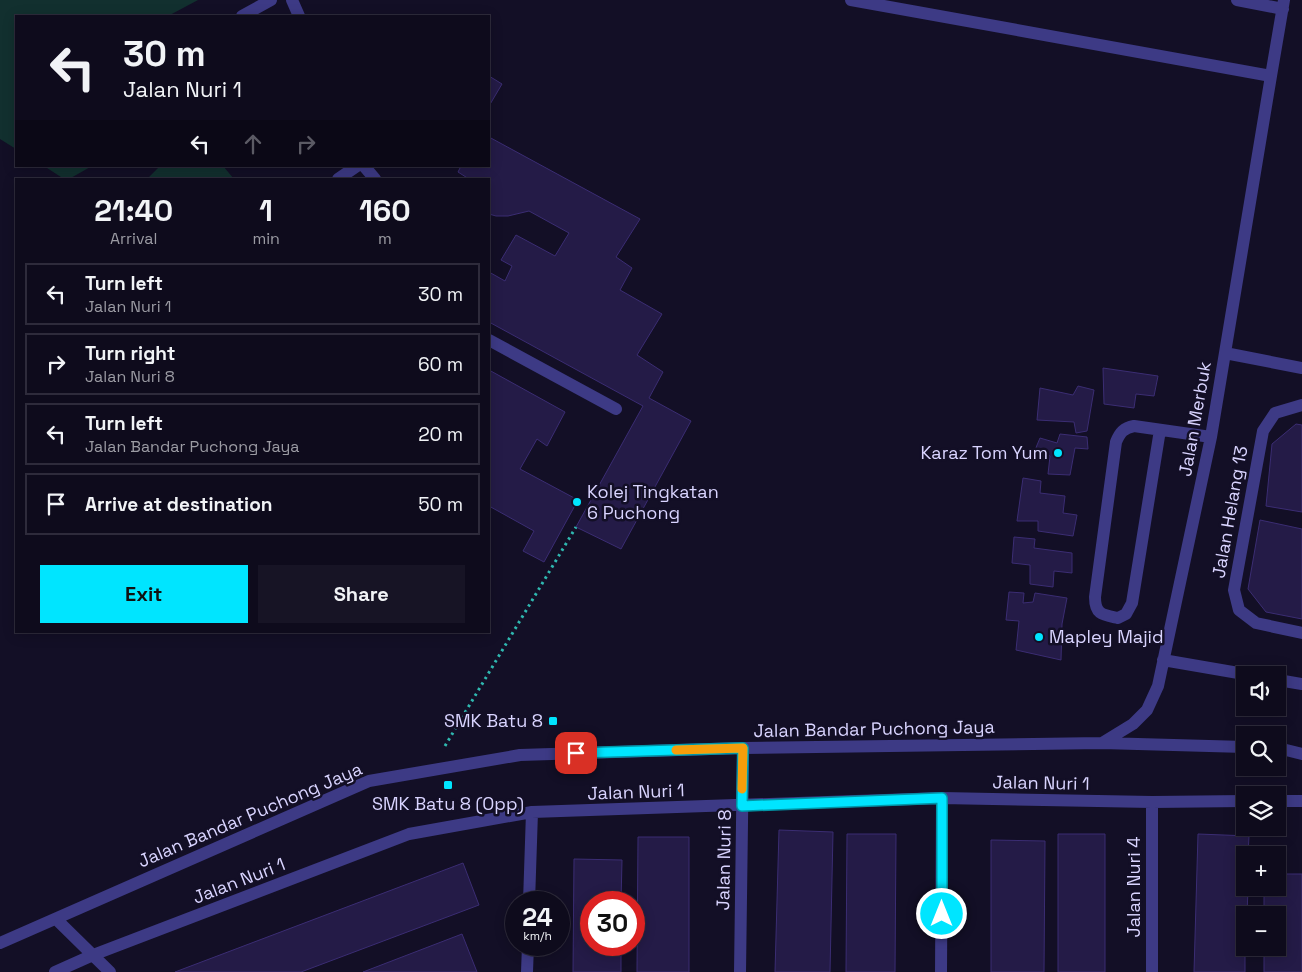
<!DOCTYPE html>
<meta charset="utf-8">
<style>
body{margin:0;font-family:"Space Grotesk",sans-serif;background:#171425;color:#f1f3f6;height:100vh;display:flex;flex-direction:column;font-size:19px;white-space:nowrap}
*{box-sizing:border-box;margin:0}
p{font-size:16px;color:#9b9ba3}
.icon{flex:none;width:28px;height:28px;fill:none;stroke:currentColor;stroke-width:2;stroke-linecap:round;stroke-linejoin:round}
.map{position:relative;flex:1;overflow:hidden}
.drawer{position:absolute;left:15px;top:178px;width:475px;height:455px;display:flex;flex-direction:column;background:#0e0b1c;border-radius:0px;box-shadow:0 2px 12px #0003,0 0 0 1px #2e2b3b}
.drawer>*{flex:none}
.hud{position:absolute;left:15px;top:15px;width:475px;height:152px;border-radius:0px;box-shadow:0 2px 12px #0003,0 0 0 1px #2e2b3b;background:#0e0b1c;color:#f1f3f6;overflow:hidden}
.buttons{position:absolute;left:1236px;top:666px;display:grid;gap:10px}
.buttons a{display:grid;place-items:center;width:50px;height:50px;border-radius:0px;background:#0e0b1c;box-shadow:0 2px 12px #0003,0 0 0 1px #2e2b3b;font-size:25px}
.speed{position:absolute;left:505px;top:891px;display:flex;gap:10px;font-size:25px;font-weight:700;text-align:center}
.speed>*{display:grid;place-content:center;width:65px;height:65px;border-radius:50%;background:#0e0b1c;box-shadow:0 2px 12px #0003,0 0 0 1px #2e2b3b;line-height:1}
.speed small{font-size:12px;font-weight:400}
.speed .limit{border:8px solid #d22;background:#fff;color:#111}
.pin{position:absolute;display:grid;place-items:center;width:42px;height:42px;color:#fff;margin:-21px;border-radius:10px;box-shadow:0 2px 8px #0006}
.me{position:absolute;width:55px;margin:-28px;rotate:0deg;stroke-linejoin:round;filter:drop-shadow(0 0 4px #0008)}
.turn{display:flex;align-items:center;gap:18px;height:105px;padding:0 25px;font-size:22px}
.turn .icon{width:65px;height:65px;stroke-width:2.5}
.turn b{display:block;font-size:35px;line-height:42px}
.lanes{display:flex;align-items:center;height:48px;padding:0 25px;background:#0003;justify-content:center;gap:25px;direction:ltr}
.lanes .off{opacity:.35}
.eta{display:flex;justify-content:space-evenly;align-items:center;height:85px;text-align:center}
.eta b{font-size:30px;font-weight:600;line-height:35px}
.button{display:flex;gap:10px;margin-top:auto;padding:10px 25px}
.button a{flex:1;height:58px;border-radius:0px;background:#00e5ff;color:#111;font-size:20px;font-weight:600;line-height:58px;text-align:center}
.button a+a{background:#171425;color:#f1f3f6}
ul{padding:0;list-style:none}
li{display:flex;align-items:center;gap:15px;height:62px;margin:0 10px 8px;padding:0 15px;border:2px solid #2e2b3b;border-radius:0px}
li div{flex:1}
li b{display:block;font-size:19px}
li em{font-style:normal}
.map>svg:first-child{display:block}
.green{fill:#12302f}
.building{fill:#241b47;stroke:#3b2d73}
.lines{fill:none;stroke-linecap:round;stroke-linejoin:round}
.path{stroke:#2fb8b0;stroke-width:3;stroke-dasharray:2.5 4;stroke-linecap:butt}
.minor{stroke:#3d3a85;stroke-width:12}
.route-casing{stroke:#0095a6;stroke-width:12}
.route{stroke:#00e5ff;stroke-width:9}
.slow{stroke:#f59e0b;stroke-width:9}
.poi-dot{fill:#00e5ff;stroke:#130f26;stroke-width:2}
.labels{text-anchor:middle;stroke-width:5;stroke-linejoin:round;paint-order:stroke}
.street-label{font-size:18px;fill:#d9d4ff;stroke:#130f26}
.poi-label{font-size:18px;fill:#d9d4ff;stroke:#130f26;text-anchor:end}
</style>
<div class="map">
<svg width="1302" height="972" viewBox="0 0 1302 972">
<rect width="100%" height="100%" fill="#130f26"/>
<path class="green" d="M0,0h198l-30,16h-152v133l-16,-10z
M44,166h48l-23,13h-5z
M160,166h63l11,13h-87z"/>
<path class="building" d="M489,76l13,8 -13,22z
M489,137l151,82 -24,38 16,11 -12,22 42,24 -25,41 26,17 -14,26 42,23 -70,128 -45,-22 67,-121 -154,-84v-50l16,9 7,-15 -11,-6 15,-25 39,21 14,-23 -40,-22 -21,5h-12l-7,-2v-35h-20l-11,-7 3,-6h28z
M1103,368l55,8 -4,20 -18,-2 -2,14 -30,-4z
M489,370l76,42 -18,34 -10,-7 -17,30 58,31 -34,62 -21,-11 11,-20 -45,-25z
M1078,386l16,4 -7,41 -11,2 -2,-11 -37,-2 3,-32 33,7z
M1296,424l6,1v87l-36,-6 6,-62z
M1060,434l27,3 1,12 -13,-1 -5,27 -22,-1 2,-18 -15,-6 5,-12 17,5z
M1023,478l18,3 -1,12 25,3 -2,17 14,2 -4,21 -35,-5v-10h-21z
M1260,520l42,9v90l-36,-7 -18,-23z
M1014,537l21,2 -1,9 38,5v20l-18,-2 -1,16 -23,-3v-19l-18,-2z
M1009,592l15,1 -1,10 10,-1 2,-9 32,5 -5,26 -1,36 -45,-10 3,-29 -13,-1z
M779,830l54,2 -3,140h-55z
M847,834h49l-1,138h-49z
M1058,834h47v138h-47z
M1198,834l51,2 -1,19h-3v33h3l-1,27h-2v57h-51z
M638,837h51v135h-52z
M991,840l54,1 -1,131h-53z
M574,859l48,1 -1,42h-30v43h30v27h-48z
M463,863l16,42 -178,67h-126z
M1278,874h24v98h-38v-24h14v-33h-14v-27h14z
M462,934l15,38h-114z"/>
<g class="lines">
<path class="path" d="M445,746l131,-219"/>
<path class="minor" d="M292,0l7,16
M851,0l420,76 -60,361 -53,249 -11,24 -14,14 -31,19
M1237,0l46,9
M242,16l29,-16
M1271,76l13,-76
M364,166l11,13
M338,179l19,-13
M489,340l127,69
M1225,353l77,15
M1302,405l-27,8 -12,18 -29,159 5,20 17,13 46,10
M1160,430l-28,173 -6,11 -8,4c-15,-3 -23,-3 -23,-21l21,-155c4,-10 8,-14 18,-16l77,11
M1163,660l87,15
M1278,680l24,4
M1278,748l24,6
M1278,801h24
M1152,802v170
M529,902l3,-90
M56,919l54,53
M0,943l369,-162 151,-26 223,-7 359,-5 143,4
M55,972l38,-17 316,-121 123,-22 410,-14 210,4 93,-1
M527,972l1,-27
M740,972l3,-224
M941,972l1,-174"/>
</g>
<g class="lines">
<g class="route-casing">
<path id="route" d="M576,753l167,-5 -1,58 200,-8v116"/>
</g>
<use href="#route" class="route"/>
<path class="slow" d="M676,750l67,-2 -1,41"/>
</g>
<g class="poi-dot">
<circle cx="1058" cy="453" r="5"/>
<circle cx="577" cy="502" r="5"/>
<circle cx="1039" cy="637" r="5"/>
<rect x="548" y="716" width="10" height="10" rx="2.5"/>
<rect x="443" y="780" width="10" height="10" rx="2.5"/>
</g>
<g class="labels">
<g class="street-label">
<text transform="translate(1195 419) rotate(-80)" y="6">Jalan Merbuk</text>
<text transform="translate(1230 512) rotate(-80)" y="6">Jalan Helang 13</text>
<text transform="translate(874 729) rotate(-1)" y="6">Jalan Bandar Puchong Jaya</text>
<text transform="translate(1041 783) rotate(1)" y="6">Jalan Nuri 1</text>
<text transform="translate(636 792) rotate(-2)" y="6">Jalan Nuri 1</text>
<text transform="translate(250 815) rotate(-23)" y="6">Jalan Bandar Puchong Jaya</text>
<text transform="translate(724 860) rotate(-89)" y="6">Jalan Nuri 8</text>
<text transform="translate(239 881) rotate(-21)" y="6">Jalan Nuri 1</text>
<text transform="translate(1134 887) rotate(-90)" y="6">Jalan Nuri 4</text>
</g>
<g class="poi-label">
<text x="1048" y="459">Karaz Tom Yum</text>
<text x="587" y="498" text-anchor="start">Kolej Tingkatan<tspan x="587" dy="21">6 Puchong</tspan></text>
<text x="1049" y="643" text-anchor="start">Mapley Majid</text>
<text x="543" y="727">SMK Batu 8</text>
<text x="448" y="810" text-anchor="middle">SMK Batu 8 (Opp)</text>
</g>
</g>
</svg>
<div class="buttons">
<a><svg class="icon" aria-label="sound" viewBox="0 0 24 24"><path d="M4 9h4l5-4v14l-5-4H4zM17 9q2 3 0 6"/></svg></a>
<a><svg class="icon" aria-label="search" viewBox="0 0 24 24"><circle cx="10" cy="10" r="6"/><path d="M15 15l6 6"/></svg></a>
<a><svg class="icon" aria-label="layers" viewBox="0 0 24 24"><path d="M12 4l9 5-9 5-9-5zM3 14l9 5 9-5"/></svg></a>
<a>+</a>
<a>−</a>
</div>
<div class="speed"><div>24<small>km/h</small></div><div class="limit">30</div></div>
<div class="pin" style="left:576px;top:753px;background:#d93025"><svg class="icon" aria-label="arrive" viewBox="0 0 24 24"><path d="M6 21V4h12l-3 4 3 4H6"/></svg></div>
<svg class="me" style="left:942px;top:914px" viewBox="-20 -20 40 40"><circle r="17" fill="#00e5ff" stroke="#fff" stroke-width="3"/><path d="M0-11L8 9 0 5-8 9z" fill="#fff"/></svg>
<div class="hud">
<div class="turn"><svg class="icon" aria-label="left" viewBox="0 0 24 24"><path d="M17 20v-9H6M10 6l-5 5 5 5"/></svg><div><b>30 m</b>Jalan Nuri 1</div></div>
<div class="lanes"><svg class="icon" aria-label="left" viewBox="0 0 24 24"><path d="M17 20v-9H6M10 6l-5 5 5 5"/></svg><svg class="icon off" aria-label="ahead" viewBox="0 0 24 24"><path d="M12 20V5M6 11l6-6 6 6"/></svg><svg class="icon off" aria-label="right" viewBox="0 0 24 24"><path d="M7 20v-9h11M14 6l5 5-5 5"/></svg></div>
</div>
<section class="drawer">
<div class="eta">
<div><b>21:40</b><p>Arrival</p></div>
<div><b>1</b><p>min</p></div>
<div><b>160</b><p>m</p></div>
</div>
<ul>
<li><svg class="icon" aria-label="left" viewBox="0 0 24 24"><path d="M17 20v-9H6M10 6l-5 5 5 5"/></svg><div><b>Turn left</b><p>Jalan Nuri 1</p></div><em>30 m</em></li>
<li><svg class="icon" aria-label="right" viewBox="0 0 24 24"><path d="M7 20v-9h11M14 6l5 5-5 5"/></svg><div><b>Turn right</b><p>Jalan Nuri 8</p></div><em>60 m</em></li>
<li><svg class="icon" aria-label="left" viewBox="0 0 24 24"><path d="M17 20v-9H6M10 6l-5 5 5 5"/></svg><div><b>Turn left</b><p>Jalan Bandar Puchong Jaya</p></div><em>20 m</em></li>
<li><svg class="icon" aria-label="arrive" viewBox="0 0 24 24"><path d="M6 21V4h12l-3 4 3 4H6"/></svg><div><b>Arrive at destination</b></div><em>50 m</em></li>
</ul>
<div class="button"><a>Exit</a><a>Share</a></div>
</section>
</div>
